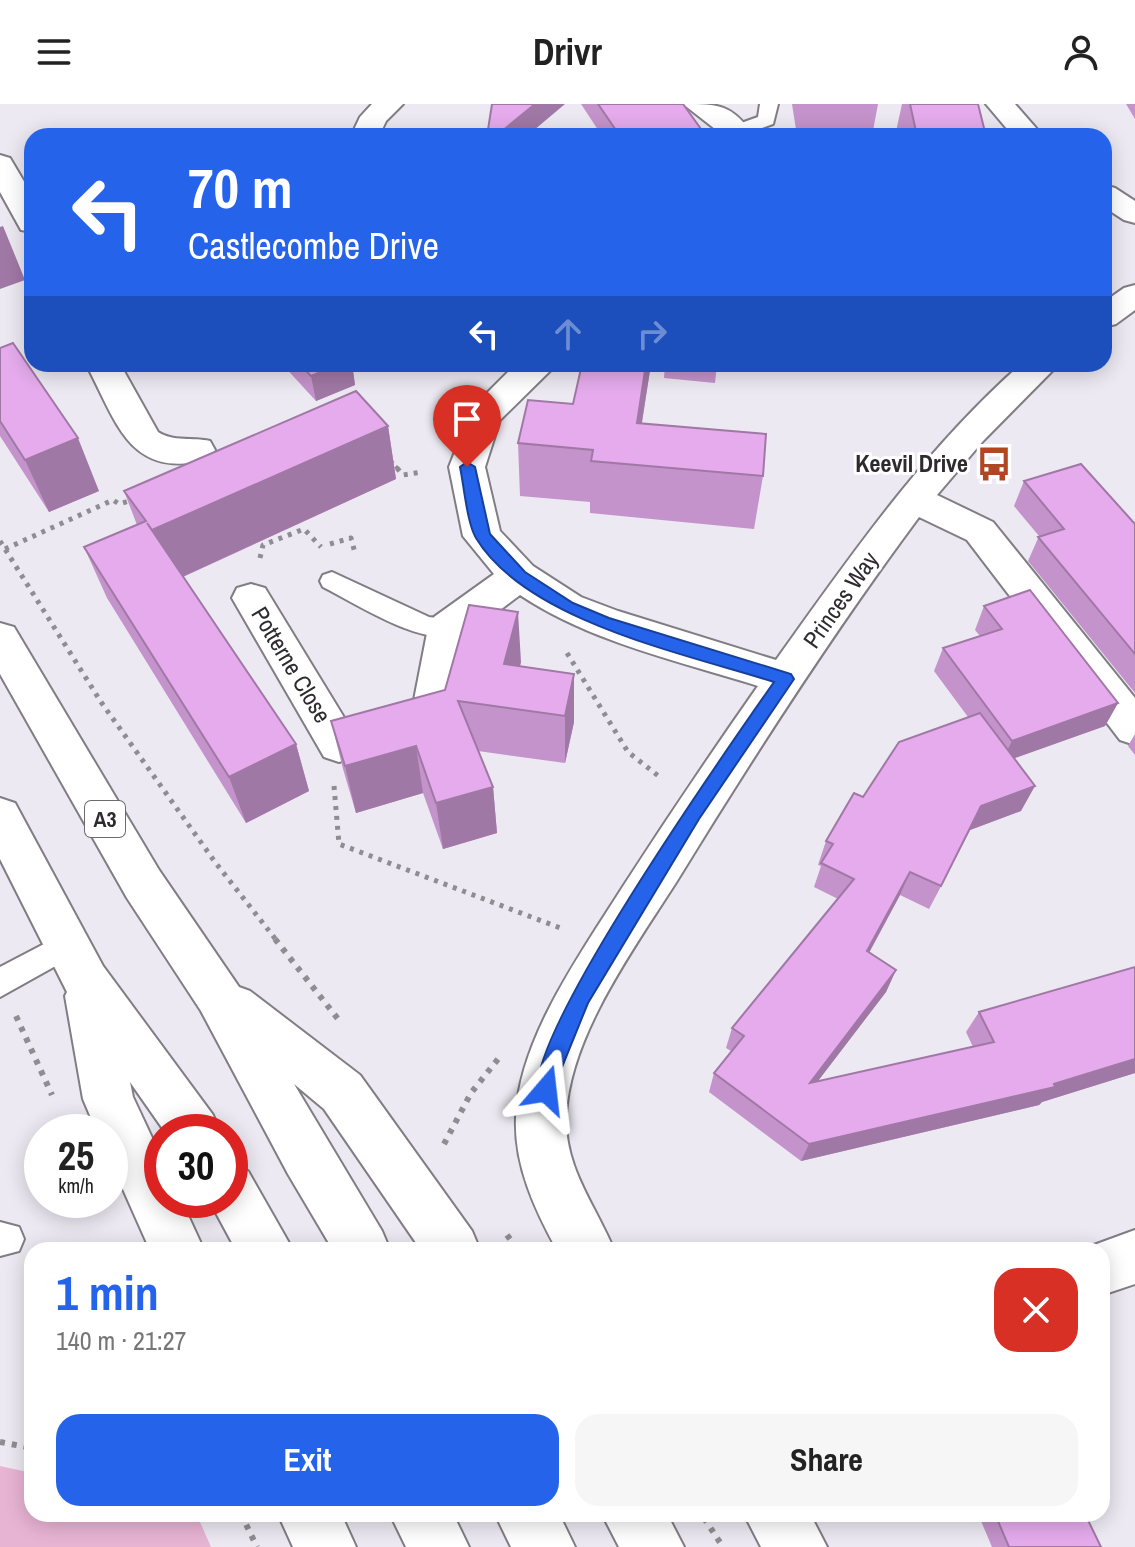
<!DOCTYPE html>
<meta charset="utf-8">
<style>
body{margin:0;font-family:"Archivo Narrow",sans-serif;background:#f6f6f6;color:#222;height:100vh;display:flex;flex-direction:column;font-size:30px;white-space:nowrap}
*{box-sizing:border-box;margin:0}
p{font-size:26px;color:#767676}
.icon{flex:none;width:44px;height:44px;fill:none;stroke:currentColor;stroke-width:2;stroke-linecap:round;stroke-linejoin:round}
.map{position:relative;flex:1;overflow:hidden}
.sheet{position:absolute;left:24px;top:1138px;width:1086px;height:280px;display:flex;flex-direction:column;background:#fff;border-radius:24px;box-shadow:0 4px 20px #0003}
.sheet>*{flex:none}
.top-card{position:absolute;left:24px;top:24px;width:1088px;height:244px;border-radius:24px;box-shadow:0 4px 20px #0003;background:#2563eb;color:#fff;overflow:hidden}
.speed{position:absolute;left:24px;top:1010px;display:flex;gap:16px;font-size:40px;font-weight:700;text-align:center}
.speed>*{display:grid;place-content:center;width:104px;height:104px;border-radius:50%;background:#fff;box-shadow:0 4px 20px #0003;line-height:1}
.speed small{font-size:20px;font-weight:400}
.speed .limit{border:12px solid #d22;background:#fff;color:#111}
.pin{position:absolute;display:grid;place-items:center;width:68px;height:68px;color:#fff;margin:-82px -34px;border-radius:50% 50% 50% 0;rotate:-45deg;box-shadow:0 0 8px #0007}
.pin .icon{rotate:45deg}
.me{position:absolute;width:88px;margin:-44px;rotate:17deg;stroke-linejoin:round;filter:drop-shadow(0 0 6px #0008)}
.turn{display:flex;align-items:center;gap:28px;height:168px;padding:0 32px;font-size:36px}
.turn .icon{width:104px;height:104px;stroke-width:2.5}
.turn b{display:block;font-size:56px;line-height:68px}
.lanes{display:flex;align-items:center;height:76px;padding:0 32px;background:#0003;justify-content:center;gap:40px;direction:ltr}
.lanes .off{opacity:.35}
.round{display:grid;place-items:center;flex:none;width:84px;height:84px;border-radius:24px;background:#f6f6f6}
.headline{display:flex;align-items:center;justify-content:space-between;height:136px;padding:0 32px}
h1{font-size:48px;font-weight:700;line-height:60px;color:#2563eb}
.cta{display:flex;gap:16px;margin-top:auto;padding:16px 32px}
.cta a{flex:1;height:92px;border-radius:24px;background:#2563eb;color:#fff;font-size:32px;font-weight:700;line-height:92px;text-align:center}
.cta a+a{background:#f6f6f6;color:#222}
header{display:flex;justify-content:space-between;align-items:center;height:104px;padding:0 32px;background:#fff;font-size:36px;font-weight:700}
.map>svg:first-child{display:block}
.green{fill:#e8b4d4}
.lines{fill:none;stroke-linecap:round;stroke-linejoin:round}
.service-casing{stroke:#807d84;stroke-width:4}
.minor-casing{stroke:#807d84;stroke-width:4}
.trunk-casing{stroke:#807d84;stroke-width:4}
.path-far2{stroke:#8f8c92;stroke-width:4;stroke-dasharray:3 4;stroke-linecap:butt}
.path-far1{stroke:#8f8c92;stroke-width:5;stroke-dasharray:4 6;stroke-linecap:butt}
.path{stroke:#8f8c92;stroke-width:6;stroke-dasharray:5 7;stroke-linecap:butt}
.service{fill:#fff;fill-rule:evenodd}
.minor{fill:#fff;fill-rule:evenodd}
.trunk{fill:#fff;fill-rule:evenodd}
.wall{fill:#c593cb}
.shaded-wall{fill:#a078a5}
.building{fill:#e5abec;stroke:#a078a5;stroke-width:2}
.route{fill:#2563eb;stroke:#184099;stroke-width:2}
.labels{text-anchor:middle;stroke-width:6;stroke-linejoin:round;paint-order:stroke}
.shield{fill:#fff;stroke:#6c6b6d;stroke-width:2}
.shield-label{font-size:22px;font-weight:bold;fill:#2d2b2e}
.poi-label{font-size:24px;font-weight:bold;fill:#2d2b2e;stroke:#fff;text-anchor:end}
.street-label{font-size:24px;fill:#2d2b2e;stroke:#fff}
</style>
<header><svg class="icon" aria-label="menu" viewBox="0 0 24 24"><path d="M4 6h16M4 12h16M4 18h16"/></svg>Drivr<svg class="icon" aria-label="person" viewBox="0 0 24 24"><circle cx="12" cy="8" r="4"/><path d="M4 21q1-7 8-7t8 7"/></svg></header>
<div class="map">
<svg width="1135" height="1443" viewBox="0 0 1135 1443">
<rect width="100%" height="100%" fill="#ece9f2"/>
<path class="green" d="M0,1362l32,7v41h153l15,8 11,25h-211z"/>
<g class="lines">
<g class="service-casing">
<path id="service" d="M760,0h18l-5,20 -31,11h-12l-3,-4 3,-4 28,-10z
M332,468l97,45 28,4 4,7 -4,7c-37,11 -100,-31 -134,-48l-3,-6 3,-6z
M67,828l10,4 5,9 -5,9 -77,43v-30z
M0,1118l19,5 5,12 -5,12 -19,5z"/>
</g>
<g class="minor-casing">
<path id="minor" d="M372,0h31l-17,17 -7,15h-28l9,-19z
M683,0c36,0 49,0 71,32h-30z
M986,0h29l28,32h-30z
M0,51l10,3 22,37v37l-11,-2 -21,-38z
M1104,81l11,3 20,13v22l-11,-3 -20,-13z
M1135,181v25l-19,14 -12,3v-25l20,-14z
M86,260h34l38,68c15,10 35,5 52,9l5,9 -5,9c-81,22 -93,-37 -124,-95z
M516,260h41l-57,56 -15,47 15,64 33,35 48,31 37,14 158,49c75,-105 148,-210 245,-296h38l-76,77 -46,54 56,27 142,176v47l-15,-5 -153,-200 -48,-23c-87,117 -166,240 -242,364 -42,66 -107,154 -111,234 -2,53 29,89 48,135h-57c-22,-40 -43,-85 -41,-132 2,-78 65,-165 106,-230 44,-68 89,-135 136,-202 -80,-25 -167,-44 -238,-91l-53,40 -13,75 -6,12 -109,40 -15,-5 -92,-159 5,-10 14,-4 14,4 83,136 66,-24 14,-72 6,-11 60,-43 -31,-38 -14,-69 23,-59z
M1135,1126v54l-33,11v-45l-19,-1z
M744,1410h66l17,33h-66z"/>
</g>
<g class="trunk-casing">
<path id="trunk" d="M0,519l14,4 145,243 80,117 11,4 110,84 112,156 8,19h-59l-97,-141 -30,-25 88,147 8,19h-57l-45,-76 -87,-163 -74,-113 -127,-224z
M0,694l15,5 88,163 110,149 7,17h-55l-35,-50 3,15 29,62v41h19l23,50h-54l-40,-90v-28h-13l-14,-33 -18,-103 2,-4 -67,-133z
M230,1059l18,8 45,79h-57l-27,-50h21z
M278,1410h63l15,33h-63z
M390,1410h63l16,33h-63z
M495,1410h64l16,33h-64z
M602,1410h65l17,33h-65z"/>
</g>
<path class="path-far2" d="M391,357l8,9"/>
<path class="path-far1" d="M397,364l6,7 19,-3
M0,437l101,161 114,160 62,79
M330,440l21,-6 4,15
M5,445l108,-49 6,4 13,-4
M260,454l3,-13 41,-16 17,18
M567,549l61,99 33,26
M334,682l5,58 224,85"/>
<path class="path" d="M275,835l63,80
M16,912l36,79
M444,1040l27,-51 27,-34
M507,1131l11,15
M0,1338l32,6
M241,1410l16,33
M704,1414l19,29"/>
<use href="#service" class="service"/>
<use href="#minor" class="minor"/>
<use href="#trunk" class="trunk"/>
</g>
<path class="wall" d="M581,0h102l23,32h-104z
M792,0h86l-6,32h-75z
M902,0h76l8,32h-91z
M1126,0h9v15z
M0,244l99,143 -50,21 -49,-76z
M282,260h70l3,21 -39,16z
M582,260h69l-9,59 121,53 -9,53 -164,-16v-11l-70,-6 -2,-53 55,-39z
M665,260h52l-2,19 -51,-5z
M388,322l8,53 -213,98 113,167 13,47 -63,32 -139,-225 -23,-51 53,-22 -13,-34z
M1024,377l111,43v169l-107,-132 11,-25 -25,-30z
M984,502l134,97 -13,23 -91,32 7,53 -51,19 -41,79 -29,-14 -31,58 27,17 -10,22 -69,90 156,-35 -7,-15 13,-20 156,-45v106l-93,29 -3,3 -238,56 -92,-69 5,-19 17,-22 -5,-3 6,-20 106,-129 -24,-12 7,-21 -3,-1 8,-24 37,-44 105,-80 -34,-46 9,-23 37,-12 -5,-6z
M521,558l-1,4 54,56 -9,41 -87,-12 15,36 4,46 -54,16 -20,-56 -67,20 -13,-44 -12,-48 114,-31z
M1135,630v21l-7,-9z
M978,1410h107l16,33h-109z"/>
<path class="shaded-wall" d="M535,0h30l-38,32h-31z
M3,122l22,54 -25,9v-62z
M238,260h20l-18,8z
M340,260h12l3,21 -39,16 -5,-25z
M646,260h5l-16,101 2,-42z
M388,322l8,53 -225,103 -19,-52z
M78,334l21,53 -50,21 -24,-52z
M518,508l3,50 -12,46 -5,-44z
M574,570v48l-9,41v-47z
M1118,599l-13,23 -104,37 11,-22z
M296,640l13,47 -63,32 -17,-46z
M416,642l7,47 -67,20 -11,-47z
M1035,682l-14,25 -51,19 -41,79 52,-103z
M493,683l4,46 -54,16 -7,-46z
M910,768l-10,23 -42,78 9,-22z
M896,866l-10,22 -84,110 8,-19z
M1135,955v14l-93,29 -3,3 -238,56 8,-17z"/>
<path class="building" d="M492,0h43l-39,32h-9z
M598,0h85l23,32h-86z
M910,0h68l8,32h-69z
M13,239l65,95 -53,22 -25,-39v-73z
M300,260h40l-29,12z
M582,260h64l-9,59 129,11 -3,42 -172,-15 2,-11 -75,-7 10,-43 45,4z
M356,287l32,35 -236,104 -5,-7 149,221 -67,33 -145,-230 62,-26 -22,-30z
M1081,360l54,60v130l-97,-117 26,-8 -40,-48z
M1030,486l88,113 -106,38 -69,-93 59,-19 -18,-23z
M469,501l49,7 -14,52 70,10 -9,42 -107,-15 35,86 -57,16 -20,-57 -71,20 -14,-45 114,-31z
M980,609l55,73 -54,20 -40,80 -31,-14 -43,79 29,19 -86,113 184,-41 -15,-30 156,-45v92l-81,25 1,3 -246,57 -95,-71 30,-37 -12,-8 122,-149 -33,-16 12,-19 -7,-3 28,-48 9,4 36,-55z
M995,1410h90l16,33h-92z"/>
<path class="route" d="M467,358l8,5 15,67 35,38 48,31 36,15 182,56 3,5 -95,140 -111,184 -26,64 -9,30 -7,3 -7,-3c-22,-51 196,-359 235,-415 -88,-28 -248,-61 -298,-144 -9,-15 -12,-52 -16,-71z"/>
<defs>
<g id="bus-bare" transform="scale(2.76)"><path d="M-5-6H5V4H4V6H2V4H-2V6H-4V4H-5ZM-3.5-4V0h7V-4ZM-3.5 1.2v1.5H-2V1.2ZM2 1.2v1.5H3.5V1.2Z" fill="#af4725" stroke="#fff" stroke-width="2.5" paint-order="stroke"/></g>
</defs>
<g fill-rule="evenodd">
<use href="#bus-bare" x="994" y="360"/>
</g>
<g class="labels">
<rect class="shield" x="85" y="697" width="40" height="36" rx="6"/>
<g class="shield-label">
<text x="105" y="723">A3</text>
</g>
<g class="poi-label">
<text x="968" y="368">Keevil Drive</text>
</g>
<g class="street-label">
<text transform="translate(841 496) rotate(-55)" y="8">Princes Way</text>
<text transform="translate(291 561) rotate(59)" y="8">Potterne Close</text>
</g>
</g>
</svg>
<div class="speed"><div>25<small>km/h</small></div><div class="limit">30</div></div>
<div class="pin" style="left:467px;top:363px;background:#d93025"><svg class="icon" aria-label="arrive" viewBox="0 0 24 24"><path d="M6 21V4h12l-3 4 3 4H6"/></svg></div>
<svg class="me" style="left:546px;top:986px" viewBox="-20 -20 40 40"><path d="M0-17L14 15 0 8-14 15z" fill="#2563eb" stroke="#fff" stroke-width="4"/></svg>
<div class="top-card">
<div class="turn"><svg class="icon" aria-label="left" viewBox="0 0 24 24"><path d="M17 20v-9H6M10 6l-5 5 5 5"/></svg><div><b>70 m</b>Castlecombe Drive</div></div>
<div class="lanes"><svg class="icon" aria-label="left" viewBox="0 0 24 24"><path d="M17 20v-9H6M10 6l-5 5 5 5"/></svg><svg class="icon off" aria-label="ahead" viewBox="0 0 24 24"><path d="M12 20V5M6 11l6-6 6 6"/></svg><svg class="icon off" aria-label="right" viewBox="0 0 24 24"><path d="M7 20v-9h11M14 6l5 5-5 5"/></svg></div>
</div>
<section class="sheet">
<div class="headline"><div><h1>1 min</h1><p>140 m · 21:27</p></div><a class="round" style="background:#d93025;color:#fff"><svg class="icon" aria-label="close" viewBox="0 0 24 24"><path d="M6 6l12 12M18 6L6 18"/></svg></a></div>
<div class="cta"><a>Exit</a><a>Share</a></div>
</section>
</div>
